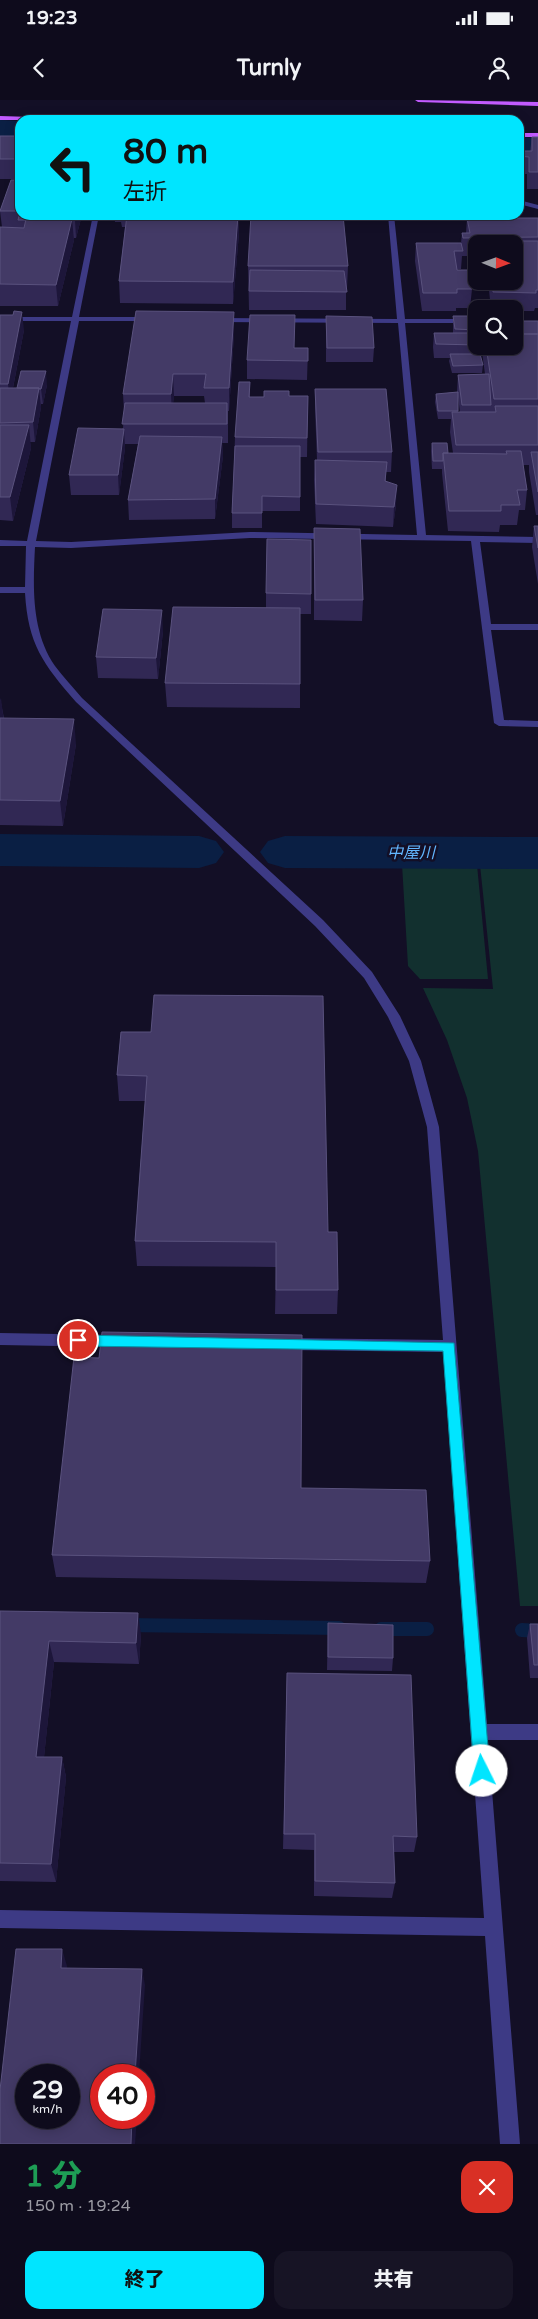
<!DOCTYPE html>
<html lang="ja">
<meta charset="utf-8">
<style>
body{margin:0;font-family:"Varela Round","Noto Sans JP",sans-serif;background:#171425;color:#f1f3f6;height:100vh;display:flex;flex-direction:column;font-size:19px;white-space:nowrap}
*{box-sizing:border-box;margin:0}
p{font-size:16px;color:#9b9ba3}
.icon{flex:none;width:28px;height:28px;fill:none;stroke:currentColor;stroke-width:2;stroke-linecap:round;stroke-linejoin:round}
.map{position:relative;height:2044px;overflow:hidden}
.sheet{display:flex;flex-direction:column;background:#0e0b1c;flex:1}
.sheet>*{flex:none}
.banner{position:absolute;left:15px;top:15px;width:509px;height:105px;border-radius:15px;box-shadow:0 2px 12px #0003,0 0 0 1px #2e2b3b;background:#00e5ff;color:#111;overflow:hidden}
.needle{width:32px;rotate:91deg}
.fabs{position:absolute;left:468px;top:135px;display:grid;gap:10px}
.fabs a{display:grid;place-items:center;width:55px;height:55px;border-radius:10px;background:#0e0b1c;box-shadow:0 2px 12px #0003,0 0 0 1px #2e2b3b;font-size:25px}
.speed{position:absolute;left:15px;top:1964px;display:flex;gap:10px;font-size:25px;font-weight:700;text-align:center}
.speed>*{display:grid;place-content:center;width:65px;height:65px;border-radius:50%;background:#0e0b1c;box-shadow:0 2px 12px #0003,0 0 0 1px #2e2b3b;line-height:1}
.speed small{font-size:12px;font-weight:400}
.speed .limit{border:8px solid #d22;background:#fff;color:#111}
.pin{position:absolute;display:grid;place-items:center;width:42px;height:42px;color:#fff;margin:-21px;border:2px solid #fff;border-radius:50%;box-shadow:0 1px 5px #0007}
.me{position:absolute;width:55px;margin:-28px;rotate:356deg;stroke-linejoin:round;filter:drop-shadow(0 0 4px #0008)}
.turn{display:flex;align-items:center;gap:18px;height:105px;padding:0 25px;font-size:22px}
.turn .icon{width:65px;height:65px;stroke-width:2.5}
.turn b{display:block;font-size:35px;line-height:42px}
.round{display:grid;place-items:center;flex:none;width:52px;height:52px;border-radius:15px;background:#171425}
.summary{display:flex;align-items:center;justify-content:space-between;height:85px;padding:0 25px}
h1{font-size:30px;font-weight:800;line-height:38px;color:#1e9e55}
.button{display:flex;gap:10px;margin-top:auto;padding:10px 25px}
.button a{flex:1;height:58px;border-radius:15px;background:#00e5ff;color:#111;font-size:20px;font-weight:800;line-height:58px;text-align:center}
.button a+a{background:#171425;color:#f1f3f6}
.status{display:flex;justify-content:space-between;align-items:center;height:35px;padding:0 25px;background:#0e0b1c;direction:ltr}
.status svg{height:14px;fill:currentColor}
header{display:flex;justify-content:space-between;align-items:center;height:65px;padding:0 25px;background:#0e0b1c;font-size:22px;font-weight:800}
.map>svg:first-child{display:block}
.green{fill:#12302f}
.lines{fill:none;stroke-linecap:round;stroke-linejoin:round}
.stream{stroke:#0a1f44;stroke-width:14}
.river{fill:#0a1f44;fill-rule:evenodd}
.minor{fill:#3d3a85;fill-rule:evenodd}
.major{fill:#c25bff;fill-rule:evenodd}
.wall{fill:#312854;fill-rule:evenodd}
.shaded-wall{fill:#1d163a}
.building{fill:#433a66;stroke:#5a527e;fill-rule:evenodd}
.route{fill:#00e5ff;stroke:#0095a6}
.labels{text-anchor:middle;stroke-width:5;stroke-linejoin:round;paint-order:stroke}
.water-label{font-size:16px;font-style:italic;fill:#62b6ff;stroke:#130f26}
</style>
<div class="status"><b>19:23</b><svg viewBox="0 0 49 12"><path d="M0 12V9h3v3zM5 12V6h3v6zM10 12V3h3v9zM15 12V0h3v12zM26 1h20v11H26zM47 4h2v5h-2z"/></svg></div>
<header><svg class="icon" aria-label="back" viewBox="0 0 24 24"><path d="M15 5l-7 7 7 7"/></svg>Turnly<svg class="icon" aria-label="person" viewBox="0 0 24 24"><circle cx="12" cy="8" r="4"/><path d="M4 21q1-7 8-7t8 7"/></svg></header>
<div class="map">
<svg width="538" height="2044" viewBox="0 0 538 2044">
<rect width="100%" height="100%" fill="#130f26"/>
<path class="green" d="M402,764l75,1 11,114h-68l-12,-13z
M480,765l58,1v740h-18l-42,-455 -11,-53 -20,-58 -24,-52 70,1z"/>
<g class="lines">
<path class="stream" d="M126,1525l213,3
M381,1529h46
M522,1530l16,1"/>
<path class="river" d="M0,20l20,1v16l-20,-1z
M519,37l19,1v16l-19,-1z
M0,734l199,2 17,5 8,11 -8,11 -17,5 -199,-2z
M285,736l253,1v32l-253,-1 -17,-5 -8,-11 8,-11z"/>
<path class="minor" d="M519,100l19,5v4l-19,-5z
M93,115h6l-20,102h71l4,2 -4,2h-71l-43,220 35,1 179,-10 167,3 -19,-212 -181,-1 -4,-2 4,-2 180,1 -9,-104h6l11,104h71v4h-71l21,212 112,2v6l-58,-1 11,82h47v6h-47l13,90 34,1v6l-39,-1 -5,-3 -23,-182 -221,-3 -179,10 -36,-1c-2,40 -4,84 20,119 8,11 18,21 27,32l241,222 49,52 28,44 21,45 18,66 48,597h51v16h-50l32,404h-20l-15,-208 -485,-8v-18l484,8 -41,-566 -156,-2 -5,-2 -2,-4 2,-4 5,-2 156,2 -16,-213 -18,-66 -21,-44 -24,-39 -49,-52 -239,-224c-33,-38 -48,-58 -51,-109h-25v-6h25l1,-41h-26v-6l27,1 44,-220h-71v-4h72z
M0,1233l117,2 5,2 2,4 -2,4 -5,2 -117,-2z"/>
<path class="major" d="M415,0l123,2v4l-120,-4z
M0,16l64,2 3,2h-67z
M519,33h19v4h-19z"/>
</g>
<path class="wall" d="M0,36h20v43h-20z
M532,37h6v52h-11v-15h-8v-23h11z
M11,80l71,35 -6,23h-2v2l-16,66h-58v-79h2l-2,-16z
M114,115h124l1,18 -6,71 -113,-1 -1,-22 6,-54h-3l-1,-5h-6z
M467,118h71v90h-3l-1,3h-20v-2h-23l-3,-28h26v-37h-38v12h-14l-1,13h-4l15,20 -2,19h-14v3h-34l-7,-50 1,-18h45l1,-10h4z
M248,166h100l-1,22h-1v22h-97z
M0,215l24,15 -11,58 34,-3 -4,19h-2v3l-6,35h-5l1,6 -18,73 -13,-1z
M326,216l48,32 -1,14h-47z
M453,216h23v30h2v8l5,11 -1,8h-30l-3,-12 1,-3h-16l-1,-11 1,-14h19z
M538,221v194h-2l-7,-43v-7h-6l4,25 -2,20h-6l-2,15h-17l-1,7 -51,-1 -6,-58v-4h-10l-1,-18 1,-8 16,10h5l-3,-21 1,-13h-13l-3,-17 1,-8 21,-2 1,-17 27,-1 -3,-22 1,-6h31zM458,297l2,15h-2z
M234,234l-5,77h-1v32h-6l1,13 -8,63 -86,1 -1,-20 10,-56h-13v4l-6,47h-48l-2,-20 54,-47 1,-17 -1,-17zM174,296h30l1,7h-32z
M294,248h14l-1,32 -60,-1v-19z
M250,282v15l58,-1 -1,61h-7v54h-38v17h-30v-15l3,-76z
M315,289l77,63 -1,20h-5v9l10,24 -3,22 -77,-3 -2,-44 1,-20h2l-2,-51z
M534,426h4v58l-6,-37z
M314,428l49,72 -1,21 -48,-1z
M266,493l45,1v20h-11v94l-133,-1 -2,-24 101,-75z
M163,531l-5,48 -60,-1 -2,-21z
M0,598l4,20 72,26 -13,82 -63,-1z
M121,932l207,200 10,58 -1,24h-62l1,-47 -139,-1 -2,-25 10,-140h-26l-2,-26z
M301,1388l129,73 -4,22 -370,-6 -4,-22z
M0,1511l141,23 -2,30 -85,-2 -10,95h18l4,20 -10,105 -56,-1z
M328,1523l65,35 -1,13 -65,-1z
M530,1524h8v54h-8l-3,-40z
M287,1573l130,164 -3,15h-20l1,31 -3,15 -78,-2v-46l-31,-1z"/>
<path class="shaded-wall" d="M76,115h6l-6,23 -1,-18z
M238,115l1,18 -6,71v-22z
M72,119l2,21 -16,66 -2,-21z
M22,212l2,18 -14,73 -2,-19z
M234,212v22l-5,77v-23z
M46,271l1,14 -4,19 -2,-15z
M173,274l1,22 -2,21 -1,-23z
M39,288l2,19 -6,35 -2,-20z
M29,325l2,23 -18,73 -3,-24z
M124,329l1,19 -6,47 -1,-20z
M222,337l1,19 -8,63v-20z
M397,385l-1,20 -3,22 1,-20z
M162,510l1,21 -5,48 -2,-21z
M1,598l3,25 -4,20v-41z
M74,619l2,25 -13,82 -3,-25z
M138,1513l3,21 -2,30 -3,-21z
M49,1541l5,21 -12,114 -6,-19z
M62,1657l4,20 -10,105 -5,-18z
M62,1849l5,17 -1,18 -5,-16z
M142,1869l3,16 -6,90h-4z
M132,2018h5l-2,26h-4z"/>
<path class="building" d="M0,36h20v23h-20z
M532,37h6v35h-9v-15l-10,-1v-5h13z
M11,80h9v31h-20z
M20,112v3h56l-1,5h-57z
M127,115h111l-5,67 -114,-1z
M251,115h92l5,51h-100z
M467,118h71v19l-75,1 -1,-5h8z
M26,119h46l-16,66 -56,-1v-57l24,1z
M486,141h52v49h-2v3l-43,-1 -1,-11h22v-37h-27z
M416,143h45l2,8h-9l3,19h11l4,19h-15v4h-34z
M250,170l94,1 3,21 -98,-1z
M14,211l8,1 -14,72h-8v-69h13z
M136,211l98,1 -5,76h-25l2,-14h-33l-2,20h-48z
M250,215h45l-1,33h14v13l-61,-1z
M326,216l46,1 2,31h-47z
M453,216h23v14l-21,-1z
M514,221h24v13h-21l-1,-3h-2z
M514,231h2l1,3h21v65h-44l-8,-53h28z
M434,233h42v12l-40,-1z
M450,254h30l3,11 -30,1z
M21,271h25l-5,18h-2v-1h-22z
M489,274l2,31h-29l-4,-30z
M239,282h11l-1,15h15v-6h25v5h19l-1,42 -72,-1z
M0,288h39l-6,34 -33,1z
M315,289h71l6,63h-74z
M458,292v19h-20l-2,-17z
M125,303h102v21h-105z
M495,306h43v39h-82l-4,-33h44z
M0,325h29l-19,72h-10z
M78,328l46,1 -6,46h-49z
M140,336l82,1 -7,62 -87,1z
M432,343h15l1,10h-5v8h-10z
M235,346h65v51l-38,-1v17h-30z
M506,351h15l6,39h-10l3,15h-19v6h-52l-6,-58 64,1z
M531,352h7v40z
M315,360l72,2 -2,19 12,4 -3,22 -78,-3z
M534,426h4v22z
M314,428l46,1 3,71h-48z
M267,439l44,1v54l-45,-1z
M173,507l127,1v76l-135,-1z
M103,509l59,1 -6,48 -60,-1z
M0,618l74,1 -14,82 -60,-1z
M154,895l169,1 5,236h9l1,58h-62v-48l-141,-1 12,-165 -30,-1 4,-43h30z
M102,1232l200,3 -1,153 125,2 4,71 -378,-6 22,-198 25,1z
M0,1511l138,2 -2,30 -87,-2 -13,116h26l-11,107 -51,-1z
M328,1523l65,2v33l-65,-1z
M530,1524h8v41h-4z
M287,1573l124,2 6,162 -24,-1 2,47 -80,-2v-47h-31z
M16,1849h46l-1,19 81,1 -7,106h-34v43h31l-1,26h-131v-54zM26,1975h43v43h-43z"/>
<path class="route" d="M78,1235l376,8 36,428 -3,5 -5,2 -6,-2 -2,-5 -31,-420 -365,-5 -6,-6z"/>
<g class="labels">
<g class="water-label">
<text x="411" y="758">中屋川</text>
</g>
</g>
</svg>
<div class="fabs">
<a><svg class="needle" viewBox="-14 -14 28 28"><path d="M0-13l5 13h-10z" fill="#e53935"/><path d="M0 13l5-13h-10z" fill="#9b9ba3"/></svg></a>
<a><svg class="icon" aria-label="search" viewBox="0 0 24 24"><circle cx="10" cy="10" r="6"/><path d="M15 15l6 6"/></svg></a>
</div>
<div class="speed"><div>29<small>km/h</small></div><div class="limit">40</div></div>
<div class="pin" style="left:78px;top:1240px;background:#d93025"><svg class="icon" aria-label="arrive" viewBox="0 0 24 24"><path d="M6 21V4h12l-3 4 3 4H6"/></svg></div>
<svg class="me" style="left:482px;top:1671px" viewBox="-20 -20 40 40"><circle r="19" fill="#fff"/><path d="M0-13L10 11 0 6-10 11z" fill="#00e5ff"/></svg>
<div class="banner">
<div class="turn"><svg class="icon" aria-label="left" viewBox="0 0 24 24"><path d="M17 20v-9H6M10 6l-5 5 5 5"/></svg><div><b>80 m</b>左折</div></div>
</div>
</div>
<section class="sheet">
<div class="summary"><div><h1>1 分</h1><p>150 m · 19:24</p></div><a class="round" style="background:#d93025;color:#fff"><svg class="icon" aria-label="close" viewBox="0 0 24 24"><path d="M6 6l12 12M18 6L6 18"/></svg></a></div>
<div class="button"><a>終了</a><a>共有</a></div>
</section>
